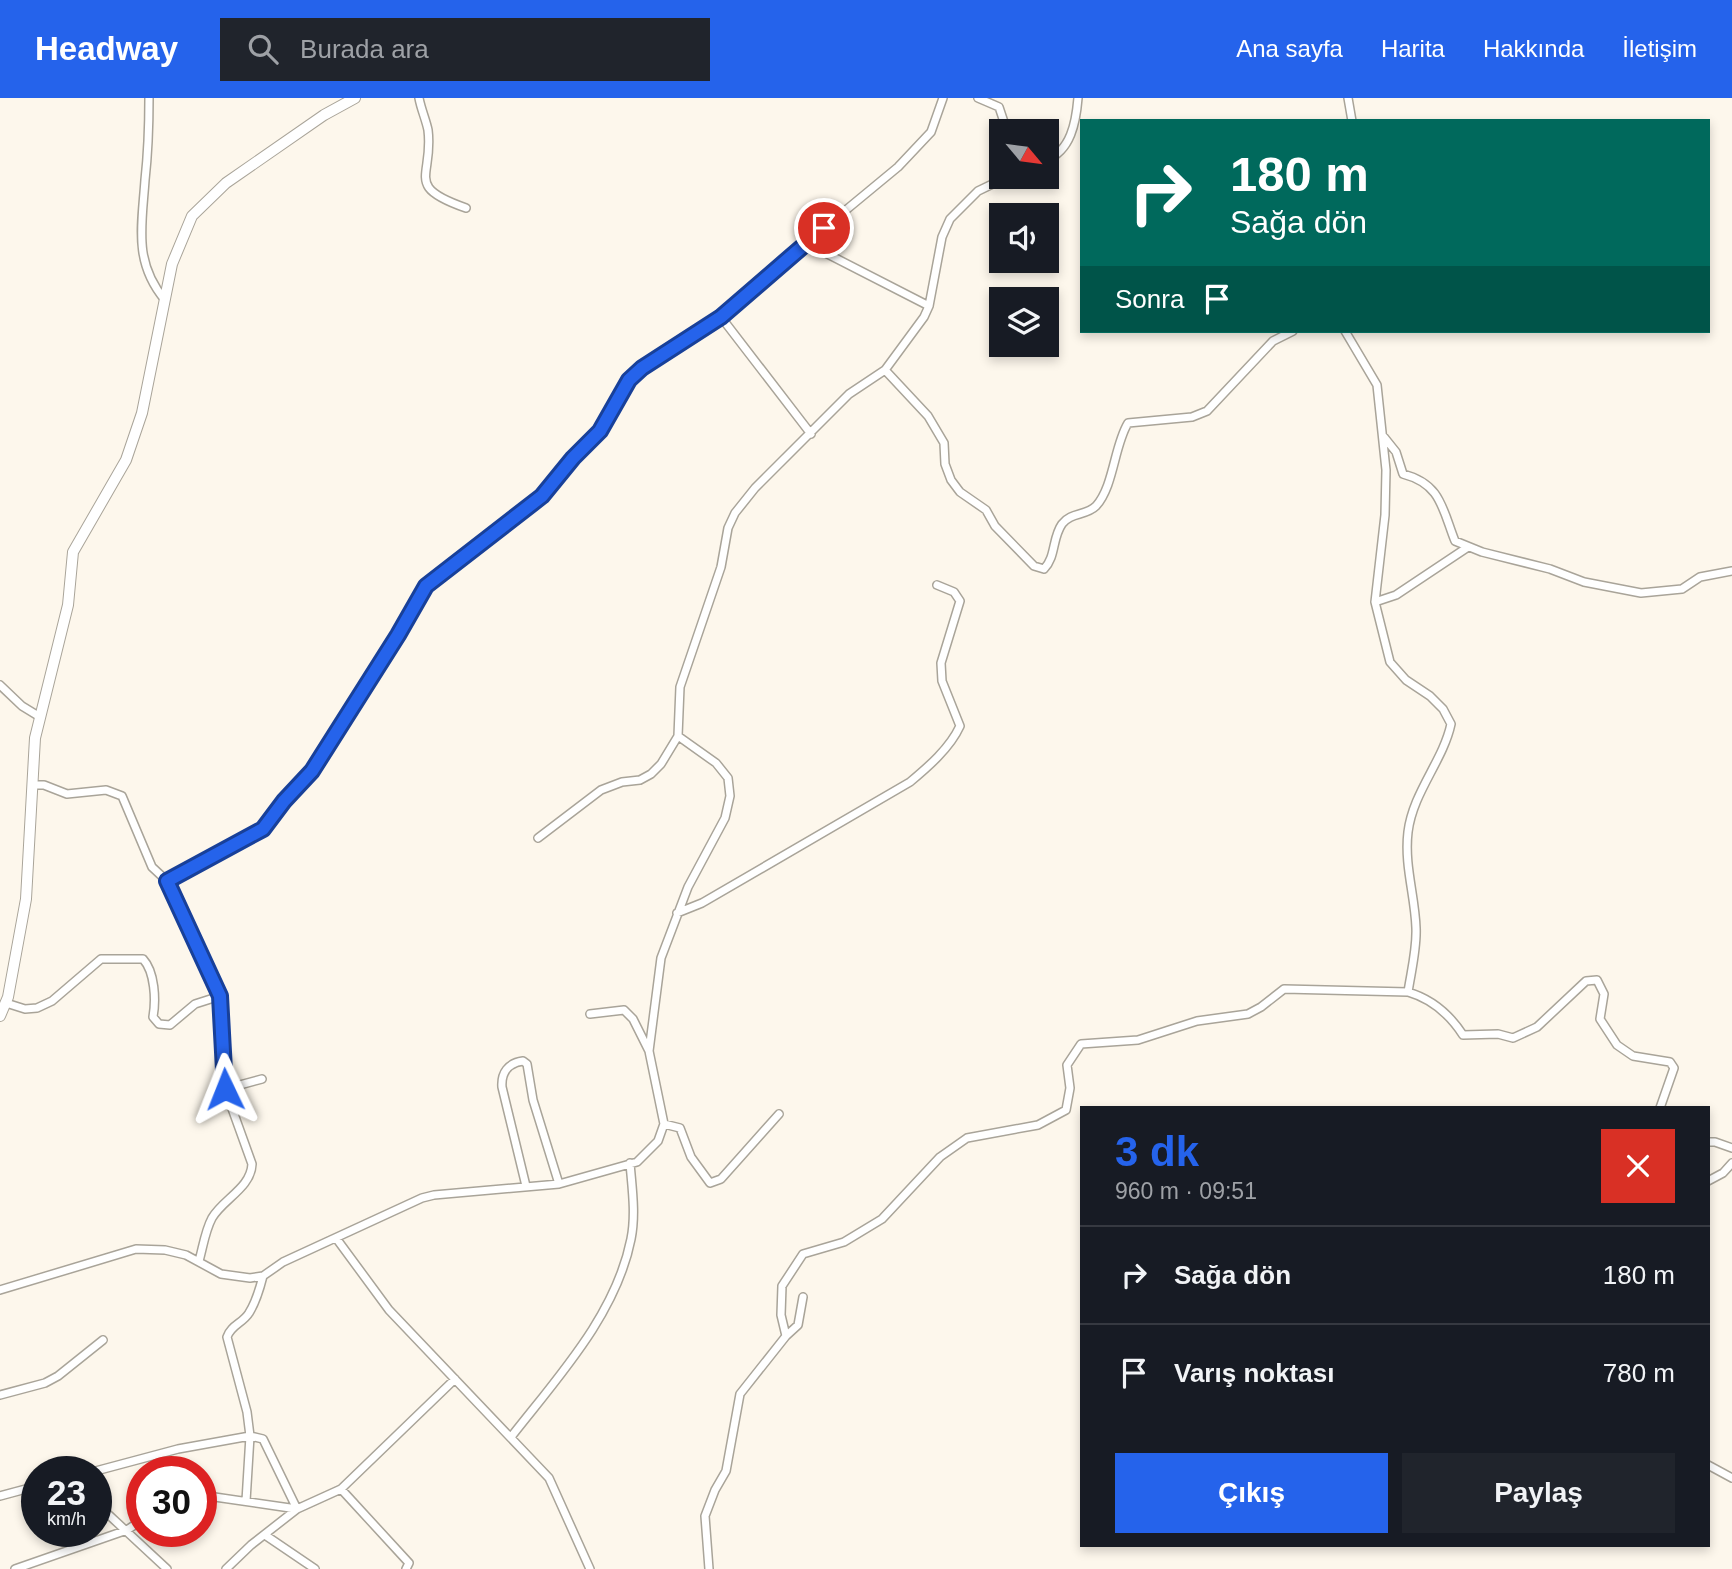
<!DOCTYPE html>
<html lang="tr">
<meta charset="utf-8">
<style>
body{margin:0;font-family:Arial,sans-serif;background:#20242c;color:#f1f3f6;height:100vh;display:flex;flex-direction:column;font-size:26px;white-space:nowrap}
*{box-sizing:border-box;margin:0}
p{font-size:23px;color:#9ea1a6}
.icon{flex:none;width:38px;height:38px;fill:none;stroke:currentColor;stroke-width:2;stroke-linecap:round;stroke-linejoin:round}
.map{position:relative;flex:1;overflow:hidden}
.panel{position:absolute;left:1080px;top:1008px;width:630px;height:441px;display:flex;flex-direction:column;background:#171b24;border-radius:0px;box-shadow:0 4px 10px #0003}
.panel>*{flex:none}
.banner{position:absolute;left:1080px;top:21px;width:630px;height:214px;border-radius:0px;box-shadow:0 4px 10px #0003;background:#00695c;color:#fff;overflow:hidden}
.needle{width:46px;rotate:119deg}
.tools{position:absolute;left:989px;top:21px;display:grid;gap:14px}
.tools a{display:grid;place-items:center;width:70px;height:70px;border-radius:0px;background:#171b24;box-shadow:0 4px 10px #0003;font-size:35px}
.speed{position:absolute;left:21px;top:1358px;display:flex;gap:14px;font-size:35px;font-weight:700;text-align:center}
.speed>*{display:grid;place-content:center;width:91px;height:91px;border-radius:50%;background:#171b24;box-shadow:0 4px 10px #0003;line-height:1}
.speed small{font-size:18px;font-weight:400}
.speed .limit{border:10px solid #d22;background:#fff;color:#111}
.pin{position:absolute;display:grid;place-items:center;width:60px;height:60px;color:#fff;margin:-30px;border:4px solid #fff;border-radius:50%;box-shadow:0 2px 7px #0007}
.me{position:absolute;width:77px;margin:-38px;rotate:358deg;stroke-linejoin:round;filter:drop-shadow(0 0 5px #0008)}
.turn{display:flex;align-items:center;gap:24px;height:147px;padding:0 35px;font-size:32px}
.turn .icon{width:91px;height:91px;stroke-width:2.5}
.turn b{display:block;font-size:49px;line-height:60px}
.then{display:flex;align-items:center;height:66px;padding:0 35px;background:#0003;gap:14px;font-size:26px}
.round{display:grid;place-items:center;flex:none;width:74px;height:74px;border-radius:0px;background:#20242c}
.headline{display:flex;align-items:center;justify-content:space-between;height:119px;padding:0 35px}
h1{font-size:42px;font-weight:600;line-height:52px;color:#2563eb}
.button{display:flex;gap:14px;margin-top:auto;padding:14px 35px}
.button a{flex:1;height:80px;border-radius:0px;background:#2563eb;color:#fff;font-size:28px;font-weight:600;line-height:80px;text-align:center}
.button a+a{background:#20242c;color:#f1f3f6}
ul{padding:0;list-style:none}
li{display:flex;align-items:center;gap:21px;height:98px;padding:0 35px;border-top:2px solid #363941}
li div{flex:1}
li b{display:block;font-size:26px}
li em{font-style:normal}
header{display:flex;align-items:center;gap:42px;box-sizing:border-box;height:98px;padding:0 35px;background:#2563eb;color:#fff}
header strong{font-size:33px}
nav{display:flex;gap:38px;margin-inline-start:auto;font-size:24px}
.search{width:490px;height:63px;background:#20242c;display:flex;align-items:center;gap:18px;box-sizing:border-box;padding:0 24px;border-radius:0px;color:#9ea1a6;font-size:26px}
.map>svg:first-child{display:block}
.lines{fill:none;stroke-linecap:round;stroke-linejoin:round}
.street-casing{stroke:#a9a499;stroke-width:10}
.secondary-casing{stroke:#a9a499;stroke-width:12}
.street{stroke:#fff;stroke-width:7}
.secondary{stroke:#fff;stroke-width:10}
.route-casing{stroke:#184099;stroke-width:18}
.route{stroke:#2563eb;stroke-width:12}
</style>
<header>
<strong>Headway</strong>
<div class="search"><svg class="icon" aria-label="search" viewBox="0 0 24 24"><circle cx="10" cy="10" r="6"/><path d="M15 15l6 6"/></svg>Burada ara</div>
<nav><a>Ana sayfa</a><a>Harita</a><a>Hakkında</a><a>İletişim</a></nav>
</header>
<div class="map">
<svg width="1732" height="1471" viewBox="0 0 1732 1471">
<rect width="100%" height="100%" fill="#fdf7ec"/>
<g class="lines">
<g class="street-casing">
<path id="street" d="M149,0c0,27 -1,55 -4,82 -3,45 -12,82 20,120
M419,0c2,11 7,22 9,32 6,47 -25,56 38,78
M978,0l21,9 8,24
M1348,0l4,23
M1046,62c25,-9 30,-38 32,-62
M806,145l123,63
M721,219l90,117
M1345,233l32,54 9,85 -1,45 -10,87 15,60 16,18 24,16 13,13 8,15c-8,37 -38,68 -43,108 -4,33 7,64 8,96 1,21 -5,44 -8,64
M885,272l43,46 16,27 1,21 6,16 9,12 26,18 9,16 39,40 10,3c12,-12 8,-31 18,-45 9,-12 24,-8 34,-18 18,-20 18,-60 32,-83l64,-6 15,-6 66,-70 20,-10
M1384,339l12,15 7,22c38,10 39,34 52,67l27,11 68,17 34,13 57,11 41,-4 18,-12 32,-6
M1375,504l21,-7 72,-48
M0,587l22,21 18,11
M33,687h11l23,9 39,-4 16,6 30,71 15,14 53,115 5,93 27,75c-1,24 -29,35 -40,54 -7,13 -9,29 -13,43
M538,740l63,-48 21,-8 18,-2 11,-6 10,-10 17,-28 2,-49 41,-120 7,-39 7,-15 20,-25 94,-94 36,-24 39,-53 5,-11 13,-69 8,-18 28,-28 29,-14
M167,783l96,-52 21,-28 28,-31 86,-135 28,-49 116,-90 31,-38 27,-27 29,-51 13,-13 79,-50 85,-74 92,-76 33,-35 12,-34
M677,815l25,-10 208,-121c18,-15 40,-34 50,-56l-18,-45 -1,-18 19,-62 -6,-9 -17,-7
M6,905l19,6 12,-1 15,-7 49,-42h42c12,13 13,41 10,58l6,7 11,1 25,-21 25,-8
M590,916l34,-4 9,9 16,32
M225,991l37,-10
M664,1026l16,4 11,29 19,26 11,-4 58,-65
M1708,1044h7l17,6
M1708,1083l15,-8 9,-10
M526,1088l-24,-99c-1,-14 6,-24 21,-26l4,3 6,36 26,84
M336,1140l53,72 160,168 41,91
M0,1192l136,-41 29,1 21,5 35,19 29,4 13,-2 20,-14 139,-64 12,-3 125,-11 78,-22 21,-21 6,-17 -15,-73 12,-93 27,-71 37,-69 5,-22 -2,-18 -12,-15 -38,-27
M786,1238l12,-11 5,-28
M0,1297l45,-12 13,-7 45,-36
M511,1339c46,-59 105,-122 120,-198 5,-25 1,-51 -1,-76
M1708,1367l24,13
M92,1374l86,-23 72,-13 13,3 34,70 44,-20 114,-110
M341,1391l68,74 -3,6
M201,1397l96,14 -46,36 -25,24
M0,1398l37,-10
M246,1403l4,-65 -3,-24 -20,-75c4,-12 16,-14 22,-24 7,-11 11,-25 14,-37
M96,1405l71,66
M265,1437l50,34
M15,1471l112,-39 15,-10
M709,1471l-4,-53 10,-26 11,-19 14,-77 46,-58 -5,-21 1,-29 21,-32 41,-12 38,-23 58,-62 27,-19 71,-13 28,-15 4,-22 -3,-23 14,-21 57,-4 59,-19 51,-7 13,-7 23,-18 124,3c24,7 42,23 55,43l35,-1 15,4 24,-11 49,-46 11,-1 7,14 -4,25 17,26 16,11 37,6 4,6 -14,40"/>
</g>
<g class="secondary-casing">
<path id="secondary" d="M0,918l8,-19 18,-98 9,-161 33,-133 5,-53 53,-92 16,-47 30,-149 20,-48 34,-33 98,-68 31,-17"/>
</g>
<use href="#street" class="street"/>
<use href="#secondary" class="secondary"/>
</g>
<g class="lines">
<g class="route-casing">
<path id="route" d="M225,991l-5,-93 -53,-115 96,-52 21,-28 28,-30 86,-136 28,-49 116,-90 31,-38 27,-27 29,-51 13,-12 79,-51 103,-89"/>
</g>
<use href="#route" class="route"/>
</g>
</svg>
<div class="tools">
<a><svg class="needle" viewBox="-14 -14 28 28"><path d="M0-13l5 13h-10z" fill="#e53935"/><path d="M0 13l5-13h-10z" fill="#9ea1a6"/></svg></a>
<a><svg class="icon" aria-label="sound" viewBox="0 0 24 24"><path d="M4 9h4l5-4v14l-5-4H4zM17 9q2 3 0 6"/></svg></a>
<a><svg class="icon" aria-label="layers" viewBox="0 0 24 24"><path d="M12 4l9 5-9 5-9-5zM3 14l9 5 9-5"/></svg></a>
</div>
<div class="speed"><div>23<small>km/h</small></div><div class="limit">30</div></div>
<div class="pin" style="left:824px;top:130px;background:#d93025"><svg class="icon" aria-label="arrive" viewBox="0 0 24 24"><path d="M6 21V4h12l-3 4 3 4H6"/></svg></div>
<svg class="me" style="left:225px;top:991px" viewBox="-20 -20 40 40"><path d="M0-17L14 15 0 8-14 15z" fill="#2563eb" stroke="#fff" stroke-width="4"/></svg>
<div class="banner">
<div class="turn"><svg class="icon" aria-label="right" viewBox="0 0 24 24"><path d="M7 20v-9h11M14 6l5 5-5 5"/></svg><div><b>180 m</b>Sağa dön</div></div>
<div class="then">Sonra<svg class="icon" aria-label="arrive" viewBox="0 0 24 24"><path d="M6 21V4h12l-3 4 3 4H6"/></svg></div>
</div>
<section class="panel">
<div class="headline"><div><h1>3 dk</h1><p>960 m · 09:51</p></div><a class="round" style="background:#d93025;color:#fff"><svg class="icon" aria-label="close" viewBox="0 0 24 24"><path d="M6 6l12 12M18 6L6 18"/></svg></a></div>
<ul>
<li><svg class="icon" aria-label="right" viewBox="0 0 24 24"><path d="M7 20v-9h11M14 6l5 5-5 5"/></svg><div><b>Sağa dön</b></div><em>180 m</em></li>
<li><svg class="icon" aria-label="arrive" viewBox="0 0 24 24"><path d="M6 21V4h12l-3 4 3 4H6"/></svg><div><b>Varış noktası</b></div><em>780 m</em></li>
</ul>
<div class="button"><a>Çıkış</a><a>Paylaş</a></div>
</section>
</div>
